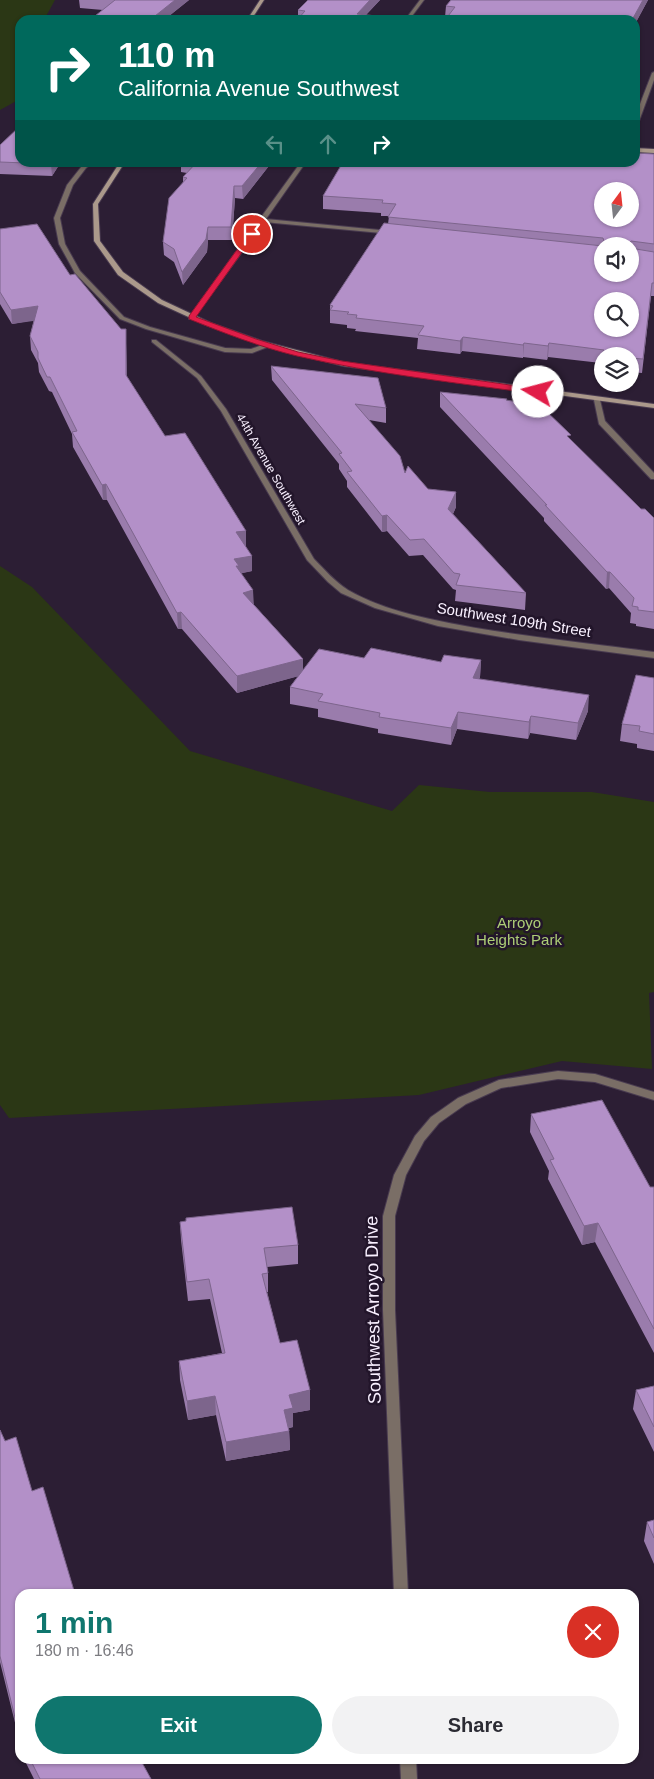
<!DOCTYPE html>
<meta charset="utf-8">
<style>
body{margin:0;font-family:Helvetica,sans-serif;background:#f2f2f3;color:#2b2b33;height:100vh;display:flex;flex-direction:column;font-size:19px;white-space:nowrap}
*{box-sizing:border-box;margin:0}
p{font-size:16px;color:#7c7c81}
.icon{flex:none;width:28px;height:28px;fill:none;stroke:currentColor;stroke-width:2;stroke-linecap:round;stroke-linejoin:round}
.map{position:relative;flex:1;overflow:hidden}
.sheet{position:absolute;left:15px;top:1589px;width:624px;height:175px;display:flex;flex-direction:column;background:#fff;border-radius:15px;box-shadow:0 1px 4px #0004}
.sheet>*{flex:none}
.hud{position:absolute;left:15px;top:15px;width:625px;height:152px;border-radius:15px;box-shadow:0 1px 4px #0004;background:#00695c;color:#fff;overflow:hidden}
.needle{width:32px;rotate:15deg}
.fabs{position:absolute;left:594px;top:182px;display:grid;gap:10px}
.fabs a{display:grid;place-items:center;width:45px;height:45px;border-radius:50%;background:#fff;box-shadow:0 1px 4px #0004;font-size:25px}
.pin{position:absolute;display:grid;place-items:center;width:42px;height:42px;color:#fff;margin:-21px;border:2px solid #fff;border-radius:50%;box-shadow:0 1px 5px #0007}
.me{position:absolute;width:55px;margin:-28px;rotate:278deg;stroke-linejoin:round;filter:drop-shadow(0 0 4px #0008)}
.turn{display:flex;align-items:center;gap:18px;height:105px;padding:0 20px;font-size:22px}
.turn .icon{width:65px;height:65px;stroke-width:2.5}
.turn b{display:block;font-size:35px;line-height:42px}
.lanes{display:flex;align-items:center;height:48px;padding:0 20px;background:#0003;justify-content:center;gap:25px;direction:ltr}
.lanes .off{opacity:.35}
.round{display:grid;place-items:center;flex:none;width:52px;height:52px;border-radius:26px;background:#f2f2f3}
.overview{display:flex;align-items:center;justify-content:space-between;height:85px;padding:0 20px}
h1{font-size:30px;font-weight:700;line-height:38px;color:#0f766e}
.button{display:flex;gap:10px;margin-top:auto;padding:10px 20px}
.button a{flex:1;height:58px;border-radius:30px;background:#0f766e;color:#fff;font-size:20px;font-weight:700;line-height:58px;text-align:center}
.button a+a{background:#f2f2f3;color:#2b2b33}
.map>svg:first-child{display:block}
.green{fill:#2b3715}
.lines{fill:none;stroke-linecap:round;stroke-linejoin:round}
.street-casing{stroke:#493b50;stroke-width:2}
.secondary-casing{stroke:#493b50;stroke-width:2}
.street{fill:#7a6e66;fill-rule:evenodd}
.secondary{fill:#ab998b;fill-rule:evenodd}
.wall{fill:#9a7cac}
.shaded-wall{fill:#7d658c}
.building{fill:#b390c8;stroke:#7d658c;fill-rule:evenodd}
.route{fill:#e11d48;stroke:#92132f}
.labels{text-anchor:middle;stroke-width:5;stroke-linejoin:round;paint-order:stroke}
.far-street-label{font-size:12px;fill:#f9f0ff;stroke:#22152a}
.street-label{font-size:15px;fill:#f9f0ff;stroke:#22152a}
.park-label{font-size:15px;fill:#adce76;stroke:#22152a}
.near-street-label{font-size:18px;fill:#f9f0ff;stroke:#22152a}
</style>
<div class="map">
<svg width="654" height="1779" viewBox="0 0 654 1779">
<rect width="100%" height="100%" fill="#2c1e34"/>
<path class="green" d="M0,0h55l-11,20h-24v79l-20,11z
M0,566l32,21 158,164 202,60 27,-26 71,7h102l62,10v190l-5,1 3,76 -90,-8 -143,34 -410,23 -9,-13z"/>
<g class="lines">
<g class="street-casing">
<path id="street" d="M420,0h4l-15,20h-4z
M654,72v8l-16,44 -3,2v-9l17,-44z
M87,162h6l-7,6 -13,17 -13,33 5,26 15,27 44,46 26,10 75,21 26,1 17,-6 2,1v2l-18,7 -27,-1 -79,-23 -26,-10 -45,-46 -16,-29 -5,-26 13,-33 15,-19z
M301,162h5l-40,57 124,12 2,1v2l-128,-12 -71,97h-4v-2z
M152,340h4l45,36 25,33 88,150c11,11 21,23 34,31 38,22 85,30 128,38 59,10 119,16 178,24v6l-135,-18 -81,-14 -63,-18 -34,-15 -13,-11 -21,-22 -86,-149 -24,-33 -45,-36z
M595,399l5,1 5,21 49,52v6h-3l-52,-55 -5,-24z
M558,1071l37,3 59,18v8l-59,-18 -37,-3 -57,9 -35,16 -27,19 -15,18 -18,34 -11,41v94l13,284h-14l-11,-284v-94l11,-41 21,-39 16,-19 27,-19 41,-18z
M400,1759h16l1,20h-16z"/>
</g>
<g class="secondary-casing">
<path id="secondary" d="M260,0h4l-13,20h-4z
M635,148l19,1v4l-19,-1z
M120,162h5l-27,42 2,37 23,31 39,28 49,23 51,18 81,21 311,42v4l-311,-42 -86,-23 -51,-18 -48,-22 -40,-28 -24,-34 -1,-37z"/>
</g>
<use href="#street" class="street"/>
<use href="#secondary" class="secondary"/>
</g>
<path class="wall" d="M79,0h110l-25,20h-69v-4l8,-6 -23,-2z
M308,0h72l-14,15 11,1v4h-80l1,-1v-9z
M451,0h197l-13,24 -190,-7 1,-11z
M0,145l61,17 -9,14 -52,-2z
M654,154v142h-3l-9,77 -12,-1v-16h-28v13l-1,-1v-5l-53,-6 -1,3 -24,-3v1l-61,-7 -2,3 -43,-5 1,-11 -63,-7 1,-2 -9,-1v-3l-17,-2v-18l58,-81 1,-8h-8v-3l-58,-4v-13z
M181,162h91l-29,37 -8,-1 -3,42h-24l-1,12 -24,33 -9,-23 -10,-7 -1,-13 20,-60v-5l4,-4 -6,-1z
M0,229l70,46 56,68 1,34 38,59 81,110v1l6,24 -11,2 13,32 49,54v11l61,-12 77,4 40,-2 -1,17 -1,2 109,32 -12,29 -46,-7 -2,6 -71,-10 -6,16 -73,-12v-4l-60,-12v-8l-28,-5v-17l8,-11 -61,17 -55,-64h-4l-71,-129h-4l-30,-53 -1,-13 -20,-42 -3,-1 -10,-19 -1,-9 -7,-13 -1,-14 4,-16 -22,4 -12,-20z
M271,366l115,42v15l-17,-3 36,53 23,16 28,3v15l-3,7 73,79 -1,17 -70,-9 1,-11 -3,-1 -30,-34 -14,1 -22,-25 -5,1 -35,-45v-6l-8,-12v-5l-67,-84z
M440,392l67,9 64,39 70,69 13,9v111l-18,-3v-2l-6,-1 1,-10 -22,-25 -3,1 -62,-68v-3l-104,-111z
M654,678v73l-17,-3v-4l-17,-3 2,-17z
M531,1114l119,73h4v166l-59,-111 -13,3 -34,-66 1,-8 -19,-39z
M180,1222l118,23v19l-31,3 1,6v19h-1l13,51 30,67 -17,3v14l-4,1 1,22 -64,11 -10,-46 -28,5 -8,-40 -1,-19 43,-8 -12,-54 -22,2 -7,-61z
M654,1386v66l-21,-43 3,-19z
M0,1430l20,164v149l-20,-81z
M654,1520v44l-10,-23 3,-19z
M24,1759h116l11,20h-117z"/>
<path class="shaded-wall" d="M175,0h14l-25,20h-14z
M370,0h10l-19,20 -4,-6z
M643,0h5l-13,24v-4h-3z
M52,162h9l-9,14 -1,-12z
M262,162h10l-29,37 -1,-13z
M234,186l1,12 -3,42 -1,-13z
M208,227v13l-1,12 -24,33 -1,-13z
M38,306l2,14 -28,4 -1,-14z
M126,329v14l1,47 -1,-15z
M463,337l-1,14 -2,3v-13z
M524,343l-1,14v1v-13z
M549,343l-1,14 -1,3 1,-14z
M106,484l1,16h-4l-1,-15z
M456,492v15l-8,18v-16z
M387,515v16l-5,1v-16z
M246,531v15l-10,2v-16z
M252,556v15l-13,3 1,8 -6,-23z
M607,572h3l-1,16 -3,1z
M253,590l1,17 -11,-14z
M181,612l1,17h-4l-1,-16z
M303,659v16l-66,18v-17z
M481,660l-1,17 -8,18 1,-17z
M589,695l-1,16 -12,29 2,-17z
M458,712l-1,17 -6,16v-17z
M531,716l-1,17 -2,6 1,-17z
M598,1223l-3,19 -13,3 2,-19z
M310,1390v20l-17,3v14l-8,2 -1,-19 5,-15z
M215,1396l1,19 -28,5 -1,-19z
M289,1431l1,19 -64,11v-19z"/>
<path class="building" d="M115,0h60l-25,20h-10l-45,-4z
M308,0h62l-13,14 20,2 -3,4h-77l8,-9 -7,-1z
M451,0h192l-11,20h-187l10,-13 -9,-1z
M20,126v36h32l-1,2 -51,-2v-17l19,-18z
M635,153l19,1v90l-23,-3 -2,2 1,3h-28v28h28v-26l24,4v31h-2l-9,76 -13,-1v-2h-13l-15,-1 2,-5 -55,-7 -1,3 -24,-3 -1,2 -60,-8 -3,4 -42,-6 6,-9 -68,-8 1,-3 -10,-1 2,-2 -19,-2 3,-4 -3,-1 54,-82 219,23 2,-2 -2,-6 -215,-21 8,-13 -14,-1 1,-3 -60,-4 20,-34h292zM602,191h28v28h-28zM602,301h28v28h-28z
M197,162h65l-20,24h-8l-3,41h-23l-2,12 -24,33 -8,-23 -11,-7 6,-44 18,-20 -4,-1z
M37,224l33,51 5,-1 46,55h5v46l39,61 20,-3 61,98 -10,1 16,24 -18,3 5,7h-3l17,24 -10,3 60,66 -66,17 -56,-64 -4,1 -71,-129 -4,1 -30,-53 5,-1 -27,-54h-3l-9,-19v-6l-8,-16 8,-30 -27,4 -11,-18v-63z
M271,366l107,12 8,30 -31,-4 45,52 5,17 3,-7 20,23 28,3 -8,17 78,84 -70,-8 4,-11 -6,-1 -30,-34 -14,1 -23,-25 -5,1 -35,-44 5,-1 -13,-17 3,-1z
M440,392l67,7 -1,1 35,6 30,29 -4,1 74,73h4l9,9v94l-16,-2v-3l-6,-1 2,-8 -24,-26h-3l-62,-67h2z
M371,648l70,14 3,-7 37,5 -8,18 116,17 -11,28 -47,-7 -2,6 -71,-10 -7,16 -72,-11 1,-4 -62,-12 5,-7 -33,-7 29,-38 45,9z
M636,675l18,3v56l-15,-3 1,-5 -18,-2z
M602,1100l48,87h4v142l-56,-106 -14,3 -34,-66 4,-1 -23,-45z
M292,1207l6,38 -34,3 4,25 -6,1 18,69 17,-3 13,50 -21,5 4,13 -9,2 5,21 -63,11 -11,-46 -28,5 -8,-40 46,-8 -16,-74 -22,3 -7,-60 6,-1v-3z
M654,1386v41l-18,-37z
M0,1430l5,11 11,-4 16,54 11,-4 32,107h-55v144l-20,-82z
M654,1520v18l-7,-16z
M30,1759h110l11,20h-111z"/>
<path class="route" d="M252,232l3,2 -59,83 60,22 42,13 44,9 196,28 4,3 -4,2c-80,-11 -162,-20 -241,-38 -37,-9 -73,-23 -108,-37v-3l60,-83z"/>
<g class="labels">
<g class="far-street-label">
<text transform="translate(271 469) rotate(60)" y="4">44th Avenue Southwest</text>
</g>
<g class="street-label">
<text transform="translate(514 620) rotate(9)" y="5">Southwest 109th Street</text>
</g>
<g class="park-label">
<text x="519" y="928">Arroyo<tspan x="519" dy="17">Heights Park</tspan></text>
</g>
<g class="near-street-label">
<text transform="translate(373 1310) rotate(-91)" y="6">Southwest Arroyo Drive</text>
</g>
</g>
</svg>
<div class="fabs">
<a><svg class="needle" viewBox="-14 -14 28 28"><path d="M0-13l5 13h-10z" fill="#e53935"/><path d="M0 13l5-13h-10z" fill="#7c7c81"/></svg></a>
<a><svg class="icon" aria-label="sound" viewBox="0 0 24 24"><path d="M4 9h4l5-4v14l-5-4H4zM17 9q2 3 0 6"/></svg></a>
<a><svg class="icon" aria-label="search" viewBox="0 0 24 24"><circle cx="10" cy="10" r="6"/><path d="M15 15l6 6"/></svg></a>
<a><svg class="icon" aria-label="layers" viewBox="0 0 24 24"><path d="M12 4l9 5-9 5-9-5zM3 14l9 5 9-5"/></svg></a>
</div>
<div class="pin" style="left:252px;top:234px;background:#d93025"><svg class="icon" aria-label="arrive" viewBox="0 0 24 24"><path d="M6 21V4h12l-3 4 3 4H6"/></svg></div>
<svg class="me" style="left:538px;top:392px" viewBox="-20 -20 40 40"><circle r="19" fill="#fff"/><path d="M0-13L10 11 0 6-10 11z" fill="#e11d48"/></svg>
<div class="hud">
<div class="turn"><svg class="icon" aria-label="right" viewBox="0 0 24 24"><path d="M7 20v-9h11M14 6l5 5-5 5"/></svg><div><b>110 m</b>California Avenue Southwest</div></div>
<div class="lanes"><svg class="icon off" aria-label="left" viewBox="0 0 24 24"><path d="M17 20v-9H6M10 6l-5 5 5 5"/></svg><svg class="icon off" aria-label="ahead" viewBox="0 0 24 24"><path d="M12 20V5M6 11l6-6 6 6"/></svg><svg class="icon" aria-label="right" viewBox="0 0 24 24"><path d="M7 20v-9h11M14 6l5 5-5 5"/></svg></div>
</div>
<section class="sheet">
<div class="overview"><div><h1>1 min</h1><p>180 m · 16:46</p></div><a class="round" style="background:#d93025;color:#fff"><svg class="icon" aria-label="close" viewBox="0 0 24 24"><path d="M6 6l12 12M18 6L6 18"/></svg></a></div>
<div class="button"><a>Exit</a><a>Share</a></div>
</section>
</div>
